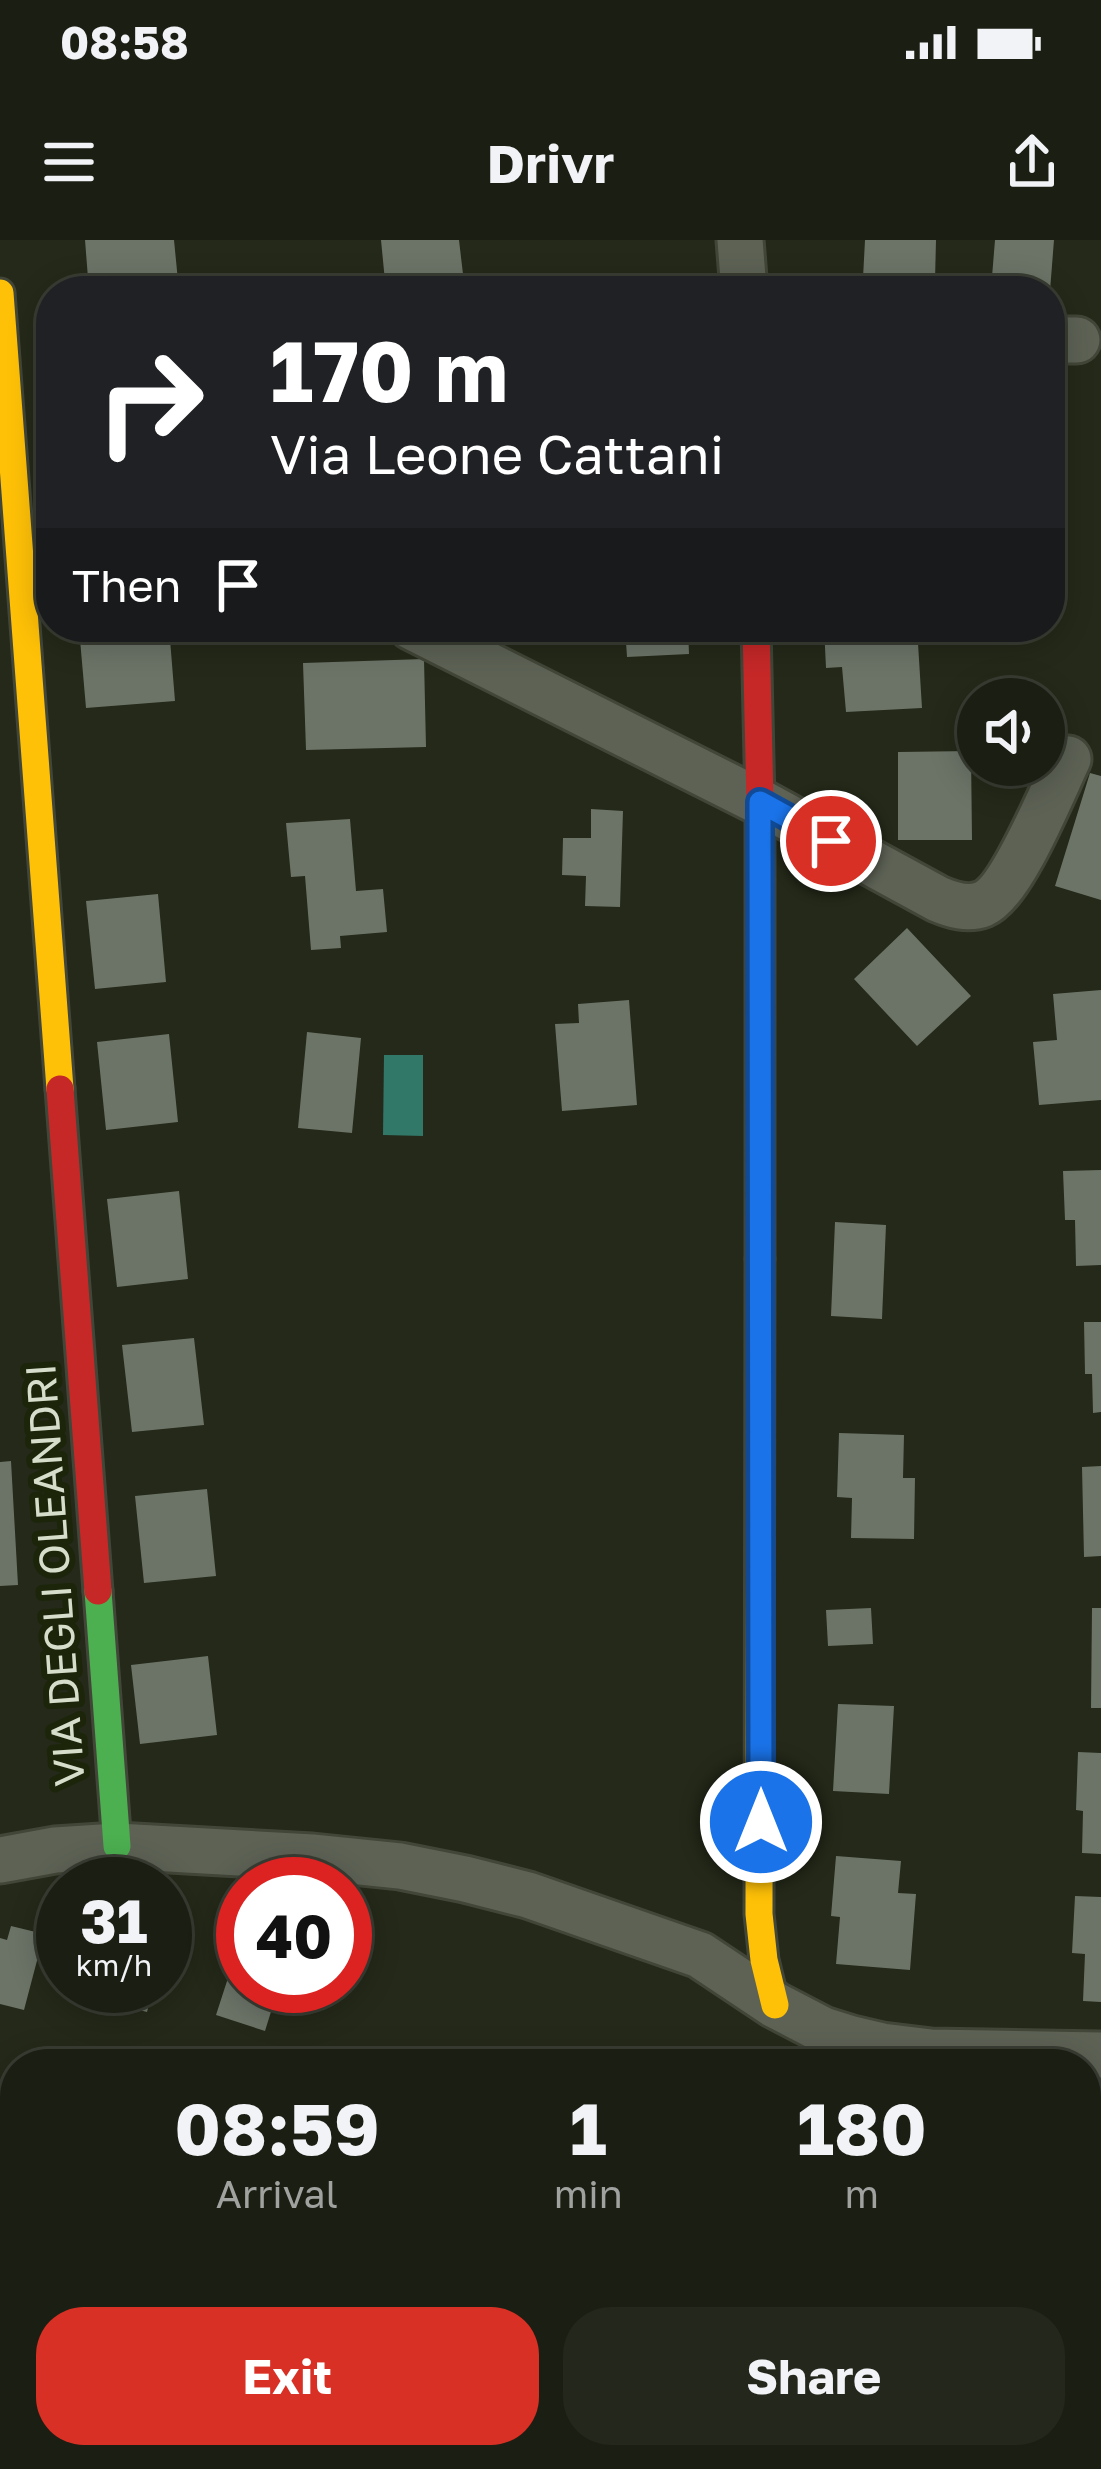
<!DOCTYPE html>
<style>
body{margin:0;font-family:"Golos Text",sans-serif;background:#24271c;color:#f1f3f6;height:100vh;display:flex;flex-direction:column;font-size:45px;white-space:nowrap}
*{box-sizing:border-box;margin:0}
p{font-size:39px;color:#a0a2a0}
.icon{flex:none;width:66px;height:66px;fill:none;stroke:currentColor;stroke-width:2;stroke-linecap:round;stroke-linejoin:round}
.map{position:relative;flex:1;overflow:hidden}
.drawer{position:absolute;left:0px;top:1809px;width:1101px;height:420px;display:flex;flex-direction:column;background:#1b1f13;border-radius:48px 48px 0 0;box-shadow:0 6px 30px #0003,0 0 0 3px #393d33}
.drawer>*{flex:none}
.banner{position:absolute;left:36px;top:36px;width:1029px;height:366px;border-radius:48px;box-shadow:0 6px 30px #0003,0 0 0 3px #393d33;background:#202124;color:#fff;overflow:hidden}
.fabs{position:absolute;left:957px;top:438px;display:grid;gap:24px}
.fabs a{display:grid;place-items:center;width:108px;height:108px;border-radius:50%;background:#1b1f13;box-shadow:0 6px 30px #0003,0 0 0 3px #393d33;font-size:60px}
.speed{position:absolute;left:36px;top:1617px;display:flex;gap:24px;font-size:60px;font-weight:700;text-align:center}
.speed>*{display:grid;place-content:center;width:156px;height:156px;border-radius:50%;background:#1b1f13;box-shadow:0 6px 30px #0003,0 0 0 3px #393d33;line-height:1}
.speed small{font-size:30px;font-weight:400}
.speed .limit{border:18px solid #d22;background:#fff;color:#111}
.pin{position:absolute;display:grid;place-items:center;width:102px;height:102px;color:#fff;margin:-51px;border:6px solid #fff;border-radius:50%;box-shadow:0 3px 12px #0007}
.me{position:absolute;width:132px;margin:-66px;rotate:0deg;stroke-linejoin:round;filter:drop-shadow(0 0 9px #0008)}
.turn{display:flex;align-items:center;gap:42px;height:252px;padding:0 36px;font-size:54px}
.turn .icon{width:156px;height:156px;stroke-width:2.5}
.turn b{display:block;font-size:84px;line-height:102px}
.then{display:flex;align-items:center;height:114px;padding:0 36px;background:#0003;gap:24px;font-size:45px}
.eta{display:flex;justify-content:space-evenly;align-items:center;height:204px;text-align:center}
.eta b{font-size:72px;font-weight:700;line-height:84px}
.button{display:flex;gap:24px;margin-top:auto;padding:24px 36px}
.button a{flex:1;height:138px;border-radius:48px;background:#d93025;color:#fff;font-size:48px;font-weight:700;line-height:138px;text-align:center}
.button a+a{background:#24271c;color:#f1f3f6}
.status{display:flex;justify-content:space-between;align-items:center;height:84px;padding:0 60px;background:#1b1f13;direction:ltr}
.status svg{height:33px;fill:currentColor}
header{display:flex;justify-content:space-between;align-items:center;height:156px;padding:0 36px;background:#1b1f13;font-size:54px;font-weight:700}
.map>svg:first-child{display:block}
.water{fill:#317868}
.building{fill:#6c7468}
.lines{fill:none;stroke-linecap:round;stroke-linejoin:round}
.street-casing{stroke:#414638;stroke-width:51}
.fast-casing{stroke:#414638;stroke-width:33}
.slow-casing{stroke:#414638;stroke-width:33}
.jam-casing{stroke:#414638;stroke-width:33}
.street{stroke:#5d6255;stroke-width:45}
.fast{stroke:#4caf50;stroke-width:27}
.slow{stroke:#ffc107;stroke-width:27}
.jam{stroke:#c62828;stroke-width:27}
.route-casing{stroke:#114b97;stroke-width:30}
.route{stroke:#1a73e8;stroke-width:21}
.labels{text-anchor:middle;stroke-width:12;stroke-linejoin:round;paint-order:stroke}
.street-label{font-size:42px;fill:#d6ddcb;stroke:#1c2509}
</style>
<div class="status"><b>08:58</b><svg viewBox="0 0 49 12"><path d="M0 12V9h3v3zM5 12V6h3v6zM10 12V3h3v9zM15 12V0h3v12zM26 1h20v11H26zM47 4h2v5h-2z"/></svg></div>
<header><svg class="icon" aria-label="menu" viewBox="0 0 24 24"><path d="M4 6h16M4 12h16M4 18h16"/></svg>Drivr<svg class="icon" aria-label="share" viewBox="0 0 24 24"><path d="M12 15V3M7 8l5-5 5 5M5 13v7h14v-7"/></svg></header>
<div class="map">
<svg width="1101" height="2229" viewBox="0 0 1101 2229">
<rect width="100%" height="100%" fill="#242919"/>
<path class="water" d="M384,815h39v81l-40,-1z"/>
<path class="building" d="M85,0h89l5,51h-90z
M381,0h78l6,51h-73l-1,-11 -6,1z
M865,0h71l-1,41 -72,-3z
M995,0h59l-4,51 -59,-2z
M616,36l1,15h-68l-1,-10z
M169,387l6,74 -89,7 -7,-80z
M625,387h63l1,27 -62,3z
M824,387h93l5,81 -76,4 -4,-45 -16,1z
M424,419l2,88 -120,3 -3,-87z
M971,511l1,89h-74v-88z
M1090,533l11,3v124l-46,-14z
M591,569l32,2 -3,96 -35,-1 1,-30 -24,-1 1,-37h28z
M350,579l6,72 27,-2 4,43 -47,4 1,12 -30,2 -6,-74 -14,1 -5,-54z
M158,654l8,88 -71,7 -9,-88z
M907,688l64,68 -54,50 -63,-67z
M1101,750v110l-62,5 -6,-63 24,-2 -4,-46z
M629,760l8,105 -75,6 -7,-87 24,-1 -1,-19z
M307,792l54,6 -9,95 -54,-5z
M169,794l9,88 -72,8 -9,-88z
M1101,930v95l-25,1 -1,-46h-10l-2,-49z
M179,951l9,88 -71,8 -10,-88z
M835,982l51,3 -4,94 -51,-3z
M1084,1082h17v90l-8,1 -1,-39h-7z
M194,1098l10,87 -72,7 -10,-87z
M839,1193l65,2 -1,43h12l-1,61 -63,-1 1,-40 -15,-1z
M11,1221l7,124 -18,1v-124z
M1101,1226v90l-17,1 -2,-90z
M207,1249l9,87 -72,7 -9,-87z
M871,1368l2,36 -45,2 -2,-36z
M1092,1368h9v100h-10z
M208,1416l9,79 -77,9 -9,-79z
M838,1464l56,2 -5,88 -56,-3z
M1078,1512l23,1v101l-19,-1 1,-42 -7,-1z
M836,1616l65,5 -3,32 18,1 -6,76 -74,-6 4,-47 -9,-1z
M1075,1656l26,1v105l-18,-1 2,-47 -13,-1z
M11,1686l33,8 -20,76 -24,-6v-66l7,2z
M239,1704l4,2v40h36l-14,45 -49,-16z
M96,1746h58l-7,26 -54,-14z
M1086,2178l15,4v47h-53l2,-8 23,5 3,-12h10z
M73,2214h62l-7,15h-63z
M617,2214h81l-11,15h-50z"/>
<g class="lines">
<g class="street-casing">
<path id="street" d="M740,0l4,51
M1050,100h27
M412,387l348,175 178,97c14,6 30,11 45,5 29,-12 70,-114 85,-145
M0,1620l55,-10 62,-4 195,11 88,9 65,13 63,16 172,60 75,50 48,25 29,9 30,7 49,6 170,3
M1086,1968l15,-57
M839,2214l20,15
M1018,2229l4,-15"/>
</g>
<g class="fast-casing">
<path id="fast" d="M98,1351l19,255
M408,2214l21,15"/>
</g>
<g class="slow-casing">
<path id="slow" d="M0,53l60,796
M760,1019l-1,655 5,46 11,45"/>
</g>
<g class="jam-casing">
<path id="jam" d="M756,387l4,175v457
M60,849l38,502
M0,1926l15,9"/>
</g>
<use href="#street" class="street"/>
<use href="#fast" class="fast"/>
<use href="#slow" class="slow"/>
<use href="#jam" class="jam"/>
</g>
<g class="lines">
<g class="route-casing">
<path id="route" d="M761,1582l-1,-1020 71,39"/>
</g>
<use href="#route" class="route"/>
</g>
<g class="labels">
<g class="street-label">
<text transform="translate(55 1335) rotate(-94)" y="15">VIA DEGLI OLEANDRI</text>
</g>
</g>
</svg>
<div class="fabs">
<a><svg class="icon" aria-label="sound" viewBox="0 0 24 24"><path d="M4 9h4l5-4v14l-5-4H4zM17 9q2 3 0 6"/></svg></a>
</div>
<div class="speed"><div>31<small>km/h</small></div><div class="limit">40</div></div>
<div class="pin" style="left:831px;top:601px;background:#d93025"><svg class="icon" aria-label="arrive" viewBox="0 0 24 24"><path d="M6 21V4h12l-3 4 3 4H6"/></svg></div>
<svg class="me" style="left:761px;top:1582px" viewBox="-20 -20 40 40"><circle r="17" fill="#1a73e8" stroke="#fff" stroke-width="3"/><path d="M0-11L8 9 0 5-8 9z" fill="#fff"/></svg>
<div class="banner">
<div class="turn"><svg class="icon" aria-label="right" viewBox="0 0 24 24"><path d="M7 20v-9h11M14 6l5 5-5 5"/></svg><div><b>170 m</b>Via Leone Cattani</div></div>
<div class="then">Then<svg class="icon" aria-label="arrive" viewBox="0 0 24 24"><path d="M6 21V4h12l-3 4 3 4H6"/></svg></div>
</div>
<section class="drawer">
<div class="eta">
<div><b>08:59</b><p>Arrival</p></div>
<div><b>1</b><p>min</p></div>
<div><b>180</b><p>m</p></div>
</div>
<div class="button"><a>Exit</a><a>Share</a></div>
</section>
</div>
